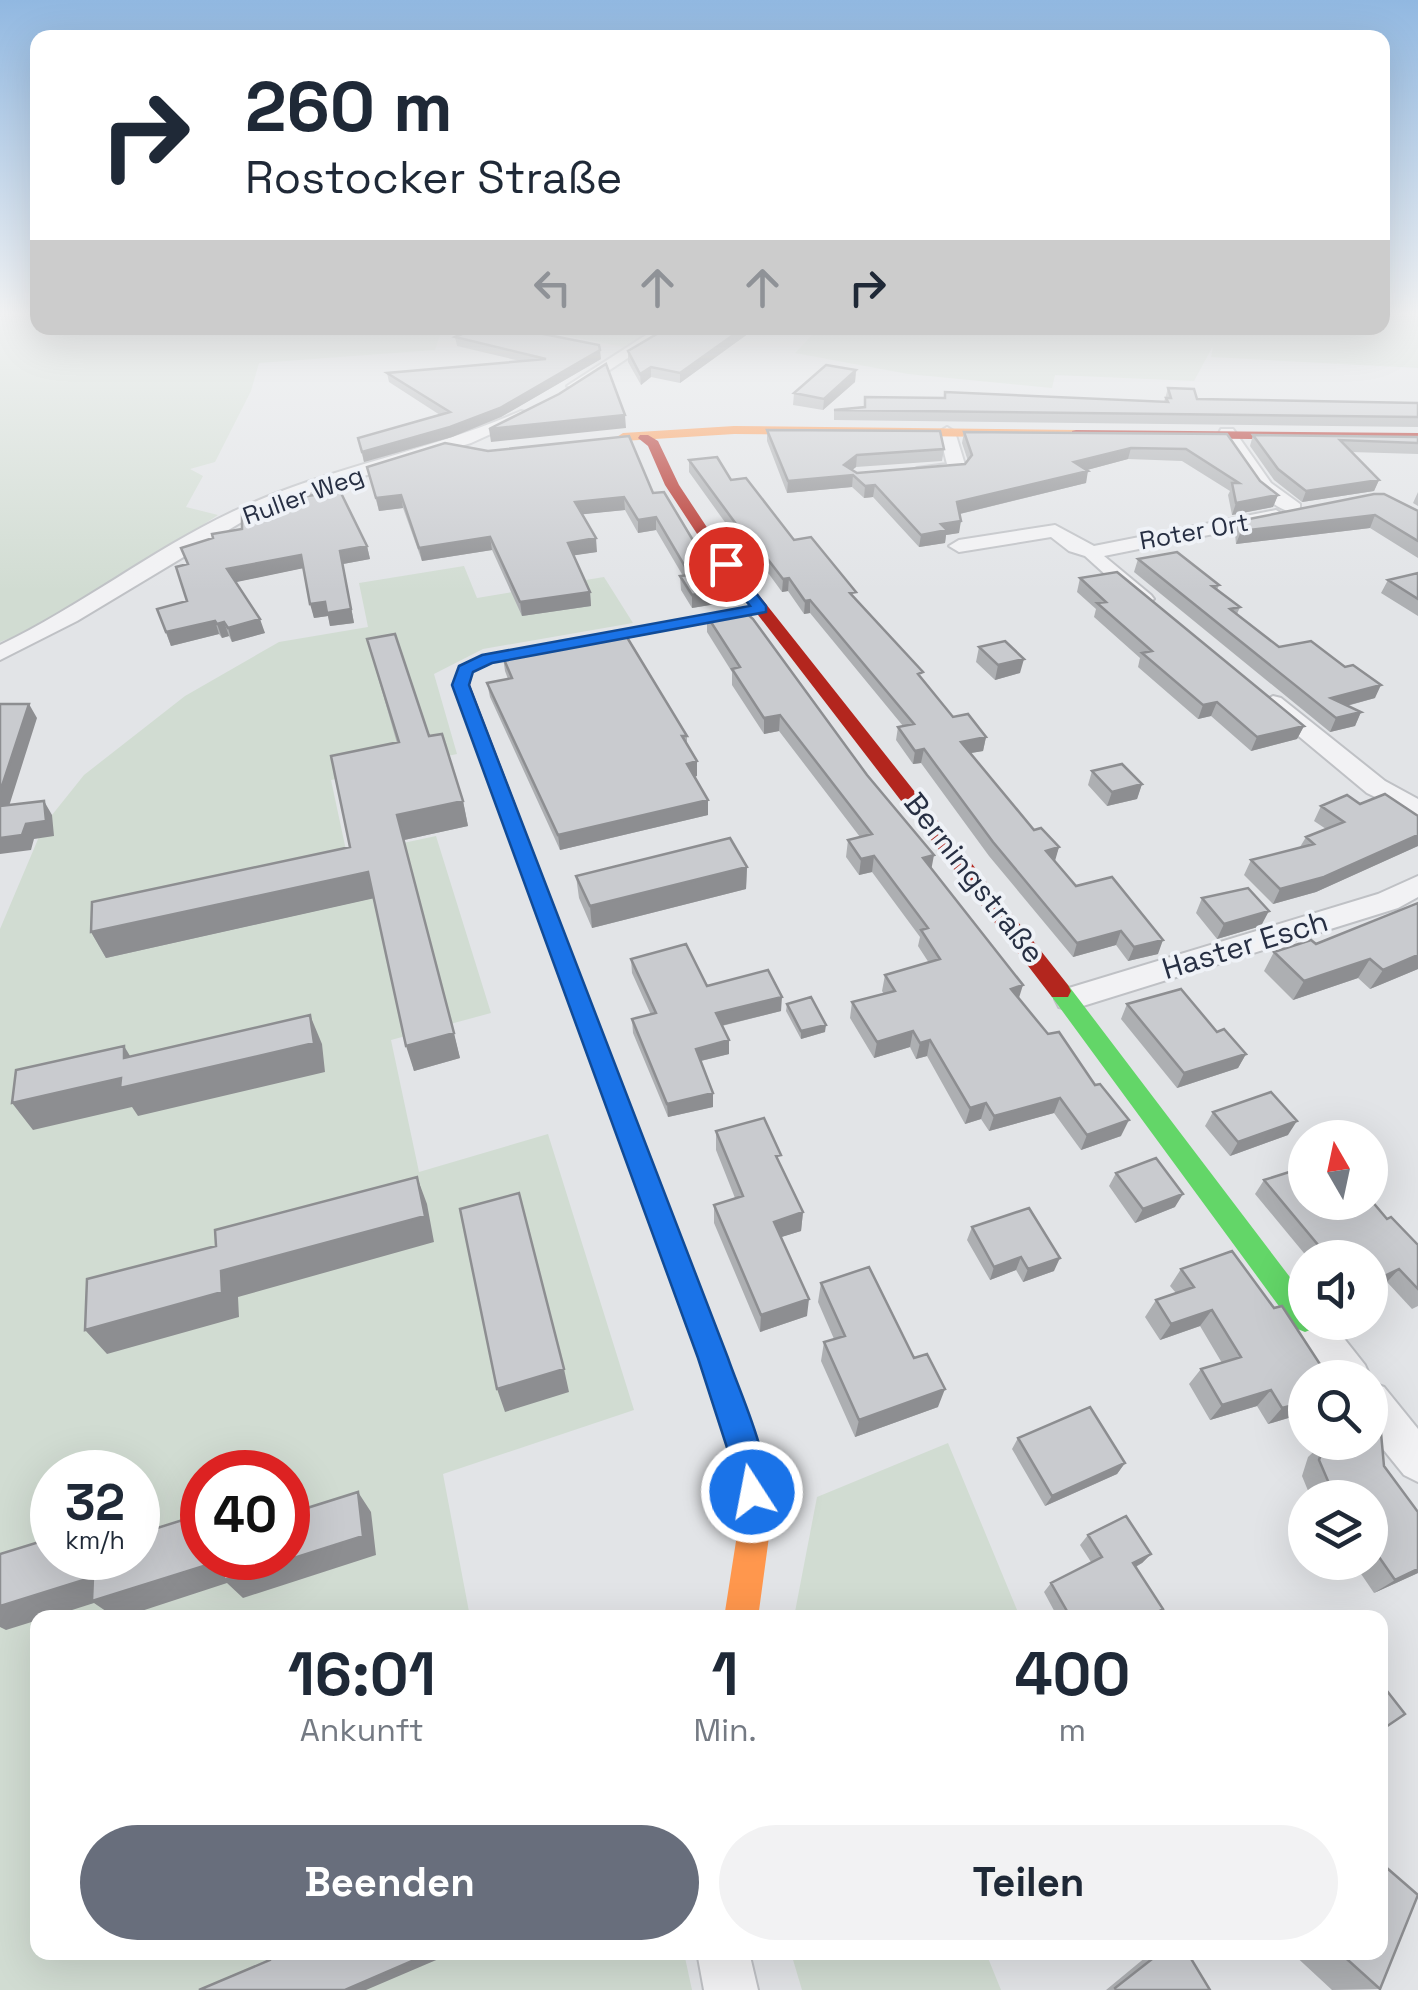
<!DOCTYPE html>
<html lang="de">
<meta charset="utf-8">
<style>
body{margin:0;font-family:"Space Grotesk",sans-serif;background:#f2f2f3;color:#1f2937;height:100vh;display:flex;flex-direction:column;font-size:38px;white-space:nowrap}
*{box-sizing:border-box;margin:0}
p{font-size:32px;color:#747a83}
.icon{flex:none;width:55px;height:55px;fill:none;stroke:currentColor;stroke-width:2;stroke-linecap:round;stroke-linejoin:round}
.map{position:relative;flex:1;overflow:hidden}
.drawer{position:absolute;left:30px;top:1610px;width:1358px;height:350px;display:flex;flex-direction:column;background:#fff;border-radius:20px;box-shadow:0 10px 40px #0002}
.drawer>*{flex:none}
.top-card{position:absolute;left:30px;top:30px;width:1360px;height:305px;border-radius:20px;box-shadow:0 10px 40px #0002;background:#fff;color:#1f2937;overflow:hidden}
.needle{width:65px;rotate:351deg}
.fabs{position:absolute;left:1288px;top:1120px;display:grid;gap:20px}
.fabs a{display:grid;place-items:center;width:100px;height:100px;border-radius:50%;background:#fff;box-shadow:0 10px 40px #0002;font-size:50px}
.speed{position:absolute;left:30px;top:1450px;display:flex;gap:20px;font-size:50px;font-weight:700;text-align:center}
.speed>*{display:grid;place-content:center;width:130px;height:130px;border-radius:50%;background:#fff;box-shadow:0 10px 40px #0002;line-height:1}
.speed small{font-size:25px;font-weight:400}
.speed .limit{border:15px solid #d22;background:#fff;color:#111}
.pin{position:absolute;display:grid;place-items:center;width:85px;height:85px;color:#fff;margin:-42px;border:5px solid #fff;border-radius:50%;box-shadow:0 2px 10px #0007}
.me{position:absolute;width:110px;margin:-55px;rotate:349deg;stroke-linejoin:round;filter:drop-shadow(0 0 8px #0008)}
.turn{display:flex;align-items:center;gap:35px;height:210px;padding:0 50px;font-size:45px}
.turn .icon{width:130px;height:130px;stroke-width:2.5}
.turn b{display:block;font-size:70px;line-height:85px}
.lanes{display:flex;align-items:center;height:95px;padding:0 50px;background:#0003;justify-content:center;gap:50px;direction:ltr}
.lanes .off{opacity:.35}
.eta{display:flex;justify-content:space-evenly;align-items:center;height:170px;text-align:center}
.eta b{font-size:60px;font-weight:700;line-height:70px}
.primary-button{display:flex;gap:20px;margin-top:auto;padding:20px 50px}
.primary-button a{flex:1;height:115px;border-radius:60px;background:#686e7c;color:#fff;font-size:40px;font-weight:700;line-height:115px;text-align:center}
.primary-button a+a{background:#f2f2f3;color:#1f2937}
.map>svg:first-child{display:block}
.green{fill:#d1dcd2;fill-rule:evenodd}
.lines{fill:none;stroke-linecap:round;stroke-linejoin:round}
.street-casing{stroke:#bfc1c5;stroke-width:4}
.street{fill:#f2f2f4;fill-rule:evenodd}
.fast{fill:#63d668;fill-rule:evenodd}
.slow{fill:#ff974d;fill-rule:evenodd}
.jam{fill:#b3261e;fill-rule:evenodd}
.wall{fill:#adafb2}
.shaded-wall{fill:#8d8e91}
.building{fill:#c9cbcf;stroke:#8d8e91;stroke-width:2.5}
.route{fill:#1a73e8;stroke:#114b97;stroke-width:2.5}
.labels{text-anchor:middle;stroke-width:8;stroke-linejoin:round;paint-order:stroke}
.far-street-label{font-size:25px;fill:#272f43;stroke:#eff2f7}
.street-label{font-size:30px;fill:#272f43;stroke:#eff2f7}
</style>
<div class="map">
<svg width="1418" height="1990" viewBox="0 0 1418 1990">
<rect width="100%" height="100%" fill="#e2e4e7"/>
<path class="green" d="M0,312h37l1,16h416l-14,7 -5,15 -176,13 -8,28 -36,71 -25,7 13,7 -17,31 32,8c-69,44 -140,100 -218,127z
M1383,312h35v56l-207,-11 2,-11 -19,35 -139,-6 -3,13 -144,-14 -113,-21 24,-25h563z
M525,328h130l-31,19z
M464,566l13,32 127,-21 29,46 -150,26 -49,25 23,80 -126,26 16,75 89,-19 55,177 -100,27 28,132 129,-38 86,276 -191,64 27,143 -432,1v334l646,1 8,37h-692v-1061l44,-104 40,-50 101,-79 94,-54 89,-15 -9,-44zM52,1472h86v86h-86zM202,1472h86v86h-86z
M948,1443l72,174h-226l23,-120z
M791,1953h195l15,37h-199z"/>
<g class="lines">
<g class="street-casing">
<path id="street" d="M657,328h16l-92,61 -14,-3z
M521,411l14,3 -64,29 -159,49 -67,28 -168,101 -77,39v-15c81,-39 152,-95 232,-133 93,-44 195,-60 289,-101z
M947,427l8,5 11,36 -9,5 -40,3v-8l30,-4 -8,-32z
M1221,429h12l38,54 29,21v8c-33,5 -65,-56 -81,-79z
M1276,510l9,6 -2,4 -179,36 47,39 3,4 -10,6 -7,-2 -52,-47 -16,-5 -18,-14 -92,15 -10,-6 10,-6 96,-15 39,21z
M1273,696l8,2 104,83 33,18v19l-51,-25 -102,-85 -4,-5z
M1418,876v21l-20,11 -328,102 -11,-3 -4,-8 4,-8 319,-97z
M1305,1305v17h26l34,43 6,13 -1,1 -43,-1 -39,-56 6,-12z
M1370,1382l14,5 34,42v53l-14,-7 -34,-42z
M697,1952h52l9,38h-54z"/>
</g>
<use href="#street" class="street"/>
<path class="fast" d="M760,604l8,5 -2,3 -136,26 -8,-5 8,-5z
M1060,983l8,2 237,312v25h13l-3,6 -10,4 -10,-4 -243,-331 -3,-6 3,-6z"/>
<path class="slow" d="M734,426l342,4 6,4 -6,4 -342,-4 -111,7 -6,-4 6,-4z
M506,799l10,6 211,553 36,105 8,59 -13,96h-34l15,-96 -6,-59 -34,-105 -203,-553z"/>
<path class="jam" d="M1076,430l342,3v8l-346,-4v-6z
M640,435h8l10,6 21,44 37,56 352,444 3,6 -3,6h-16l-347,-451 -40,-61 -17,-39 -10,-8z
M630,628l6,2v6l-144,27 -19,9 -3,13 46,120 -10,6 -7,-2 -47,-124 7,-20 29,-11z"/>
</g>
<path class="wall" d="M756,328l-76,55 -29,-6 -10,8 -13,-23v-11z
M455,337l146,22 -100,58 -49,20 -88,25 -6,-24 82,-23 -51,-33 -2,-9 133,-12 -63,-15z
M856,370l-1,12 -32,28 -30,-5 1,-12z
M1168,388l29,11 221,4v24l-584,-7v-10l330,-8z
M767,430l177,19 -2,12 -86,6 -4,3 5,3 108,-9 3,-3 -6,-18 2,-11 263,2 33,47 18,14 -5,12 -41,8 -4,-20 2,-4 -48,-30 -54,-2 -41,11 -1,13 -126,31 -1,19 -13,2 -1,8 -26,4 -46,-50 -9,1 -12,-11 -65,6 -20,-52z
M1253,435l165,2v17l-67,-2 28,28 -5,11 -72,11 -28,-22 -24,-34z
M689,460l42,20 125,120 97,117 33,20 -3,14 -12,2 63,77 25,17 -5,14 22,25 82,68 -30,7 -12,-16 -43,12 -84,-101 -68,-93 -8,1 -17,-24 2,-13 5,-1 -93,-113 -6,1 -16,-23 -6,1 -16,-22 -6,1 -71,-99z
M367,467l286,26 59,79 16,16v14l-36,6 -11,-18 -1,-14h3l-27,-46 -18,3 -13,-23 -43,4 15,38 -23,3 16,37 1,14 -69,10 -30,-66 -70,11 -19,-53 -24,3z
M1418,492v14l-5,-3z
M269,502l98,44 3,13 -27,5 11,59 -24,3 -2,-10 -14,2 -11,-50 -68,14 30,51 -33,9 -3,-6 -7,2 -3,-4 -48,12 -14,-37 30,-8v-37l-6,-16 61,-19 30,-19z
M1418,511v47l-48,-30 -134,16 -1,-10 4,-13z
M1138,559l81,26 -2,5 23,17 -3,7 42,33 96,51 -28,8 14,6 -6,14 -25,6 -196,-160z
M1418,573v43l-37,-23 7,-13z
M1080,578l224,148 -7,13 -46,12 -40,-35 -13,3 -60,-52 2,-9 -46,-41 2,-8 -19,-17z
M707,616l224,253 88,129 102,138 -40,14 -27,-37 -65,18 -8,-12 -16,5 -38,-68 -11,3 -6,-12 -36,11 -24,-40 2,-16 32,-8 -2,-3 3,-16 44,-12 -11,-17 2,-9 -48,-65 -13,3 -13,-18 2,-17 12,-3 -81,-106 -15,3 -32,-49v-13l-25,-40z
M367,639l62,97 34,65 5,25 -64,14 56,218 -46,13 -41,-173 -267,60 -15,-26 259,-85 47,-104z
M979,647l41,26 -25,7 -19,-18z
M503,657l184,79v8l10,17v15l-3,1 14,23v15l-148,35 -70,-153 -3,-14 21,-4 -3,-8z
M1092,771l50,13 -5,15 -30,7 -19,-21z
M1360,804l58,12v30l-102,46 -43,12 -29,-29 7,-15 49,-13 6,-10 20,-8 -12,-8 7,-15z
M747,867l-1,22 -154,39 -13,-30 -3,-22z
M1202,898l59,28 -44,13 -21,-26z
M1418,903v66l-48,20 -12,-11 -65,22 -29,-29 10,-19 42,-8z
M631,959l150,52 -59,15 7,28 -28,7 12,32v14l-45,10 -35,-84 -1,-14 19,-4 -19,-42z
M787,1004l38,28 -24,7 -15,-28z
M1127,1004l90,28 29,22 -8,14 -61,20 -56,-69z
M1213,1112l75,23 -58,21 -25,-30z
M716,1131l64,34 23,47 -2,19 -20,6 26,79 -47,16 -46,-109v-18l21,-7 -19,-48z
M1116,1173l59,34 -40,16 -26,-37z
M1264,1180l123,39 31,26v61l-6,3 -25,-27 -17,-24h-62l-53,-64z
M972,1227l82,44 -31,11 -7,-12 -26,10 -23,-40z
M1181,1269l124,109v35l-37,11 -11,-18 -47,14 -21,-36 12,-15 21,-6 -22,-37 -40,14 -15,-23 11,-17 20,-7 -6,-7z
M821,1283l117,124 -83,30 -34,-76 3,-19 10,-3 -16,-37z
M1018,1438l107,25 -8,11 -72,32 -33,-57z
M1324,1442h46l48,131 -44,20 -21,-31h17v-64h-59l-9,-22 6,-19z
M1088,1535l63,19 -9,9 -6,4 18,51h-96l-14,-26 7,-9 40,-21 -11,-17z
M1152,1952h35l23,38h-104z
M1291,1952h89v37l-48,1z"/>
<path class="shaded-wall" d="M743,328h13l-76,55v-10z
M600,350l1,9 -100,58 -49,20 -88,25 -2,-10z
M651,367v10l-10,8 -1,-11z
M856,370l-1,12 -32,28 1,-11z
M625,415l1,13 -135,14 -2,-13z
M1131,448l-3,11 -56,15 2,-12z
M857,455l-1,12 -10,8h7l-1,12 -65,6 1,-12 56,-16z
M1088,471l-2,12 -131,32 2,-13z
M1379,480l-5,11 -72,11 4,-11z
M875,485l-2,12 -9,1 1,-12z
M401,495l2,13 -24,3 -3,-13z
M1278,495l-5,12 -41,8 4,-12z
M624,497l1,13 -49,5 -1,-13z
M1375,515l-5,13 -134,16 5,-13z
M656,517v13l-18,3v-13z
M961,521l-2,12 -13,2 -1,8 -26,4 2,-12 20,-11z
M490,537l2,13 -70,11 -3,-13z
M596,538l1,14 -27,4 -2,-13z
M367,546l3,13 -27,5 11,59 -24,3 -2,-10 -14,2 -4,-14 30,-53z
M301,555l3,13 -72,15 -5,-14z
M766,557v13l-6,1 1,-13z
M789,578l-1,13 -6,1 1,-13z
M728,588v14l-36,6v-13z
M590,592l1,14 -69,10 -2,-14z
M810,600v13l-6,1 1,-13z
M260,619l5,14 -33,9 -4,-14z
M215,621l4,13 -48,12 -5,-14z
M224,622l5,14 -7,2 -5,-14z
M1024,659l-4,14 -25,7 3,-15z
M1381,685l-6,13 -48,13 4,-13z
M1217,702l-6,14 -13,3 5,-14z
M29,704l8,14 -33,104 -4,-7v-23z
M1361,712l-6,14 -25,6 6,-14z
M780,715l-1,16 -15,3v-16z
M1304,726l-7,13 -46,12 6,-14z
M986,737l-3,14 -24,4 2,-13z
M924,749l-3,14 -8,1 2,-13z
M697,761v15l-10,2v-14z
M1142,784l-5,15 -30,7 5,-14z
M708,800v15l-148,35 -2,-15z
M44,801l8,14 2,21 -20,3 -3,11 -31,4v-16l26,-14z
M463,801l5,25 -64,14 -7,-25z
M1418,835v11l-102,46 -43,12 7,-15z
M1059,847l-4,14 -13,4 4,-14z
M934,855l-3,16 -8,-13z
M874,856l-2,16 -13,3 2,-16z
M747,867l-1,22 -154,39 -2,-22z
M368,872l7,26 -269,60 -15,-26z
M1269,911l-8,15 -44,13 7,-15z
M1121,931l-5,14 -43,12 4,-14z
M1163,940l-5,14 -30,7 6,-14z
M1418,955v14l-48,20 13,-19z
M1370,959l-12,19 -65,22 11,-19z
M1023,985l-5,16 -7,-12z
M782,997l-1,14 -65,16v-14z
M310,1015l12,29 3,28 -187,44 -6,-9 -99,23 -21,-27 112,-45v-12l17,28z
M826,1025l-1,7 -24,7v-8z
M913,1031l-3,16 -36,11 3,-16z
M454,1033l6,25 -46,13 -8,-25z
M729,1040v14l-33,8v-13z
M930,1040l-3,16 -11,3 4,-16z
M1246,1054l-8,14 -61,20 7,-15z
M713,1093v14l-45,10 -1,-13z
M1060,1098l-6,15 -65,18 5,-15z
M986,1103l-5,16 -16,5 5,-16z
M1129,1120l-8,16 -40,14 6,-15z
M1297,1121l-9,14 -58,21 8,-14z
M417,1177l10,27 7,38 -196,55 1,20 -132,37 -22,-24z
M1183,1194l-8,13 -40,16 8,-14z
M803,1212l-2,19 -29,9 2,-18z
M1021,1257l-5,13 -26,10 4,-13z
M1060,1258l-6,13 -31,11 5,-13z
M1399,1269l-12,13 -17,8v-7z
M809,1299l-2,17 -47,16 1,-17z
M1212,1310l-12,16 -40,14 11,-16z
M564,1369l5,23 -64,20 -8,-23z
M945,1389l-7,18 -83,30 4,-17z
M1271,1390l-14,16 -47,14 12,-15z
M1305,1402v11l-37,11 14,-16z
M1125,1463l-8,11 -72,32 7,-10z
M358,1492l13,20 5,43 -133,43 -16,-15 -107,35h-4l-22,-15 -47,15h-9v2l-32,10 -6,-3v-21z
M1151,1554l-9,9 -17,9 8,-9z
M1418,1569v4l-44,20 21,-13z
M433,1952h22l-89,38h-21z"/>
<path class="building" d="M476,328h37l86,17 1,5 -100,58 -50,19 -88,25 -4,-14 92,-26 -63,-39 159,-14 -91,-22z
M667,328h76l-63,45 -29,-6 -11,7 -12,-23z
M606,364l19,51 -136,14 70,-35z
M826,365l30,5 -32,29 -30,-6z
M1168,388l26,1 3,10 221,4v14l-584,-7 31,-3v-10l80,1v-6l223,10 -2,-4h5z
M767,430l173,1 4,18 -87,6 -13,10 13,8 108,-9 7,-9 -8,-23 263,2 33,47 18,14 -42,8 -4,-20h7l-53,-34 -55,-1 -57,14 14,9 -131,31 4,19 -20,3 6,6 -26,5 -46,-50 -10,1 -12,-11 -65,6z
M1253,435l165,2v6l-78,-3 39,40 -73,11 -28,-22z
M629,436l24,57 11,-1 48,80 5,-1 11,17 -36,7 -12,-19 10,-1 -34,-58 -18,3 -14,-23 -49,5 21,36 -28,5 22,49 -70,10 -30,-65 -71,11 -18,-53 -25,3 -9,-31 78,-24 43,8z
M717,457l14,23 15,-2 48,62 17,-3 45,55 -6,1 73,79 -5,2 35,43 15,-3 18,23 -25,5 73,88 7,-2 18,19 -13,4 30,35 36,-9 51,63 -29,7 -13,-16 -44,12 -84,-101 -69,-93 -9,2 -17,-24 16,-3 -104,-124 -5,1 -16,-23 -6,1 -17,-22 -5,1 -72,-98z
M340,491l27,55 -27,5 11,58 -24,4 -2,-11 -15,2 -9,-49 -74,14 33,50 -32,9 -4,-6 -7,2 -2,-3 -49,11 -9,-23 30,-8 -11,-34 12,-3 -7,-16 32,-10 -1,-4 30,-5v-15l37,-5 -10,-7z
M1374,494h10l34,17v30l-43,-26 -134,16 -2,-10z
M1177,552l42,33 -7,1 28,21 -10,2 49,38 32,-6 34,26 8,-2 28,20 -50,13 30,14 -25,6 -198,-159z
M1117,572l187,154 -47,11 -40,-35 -14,3 -61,-52 10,-2 -55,-48 9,-1 -26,-24z
M1418,573v26l-30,-19z
M743,610l10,9 114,156 67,80 -11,3 100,127 -12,4 37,45 11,-2 36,53 5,-1 29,36 -42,15 -27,-37 -66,18 -8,-13 -16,5 -40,-68 -10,3 -7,-12 -36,11 -25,-40 43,-11 -10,-16 55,-16 -19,-29 7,-2 -54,-72 -13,3 -13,-19 24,-6 -92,-119 -16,3 -32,-49 8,-2 -33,-51z
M395,634l34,102 13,-2 21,67 -66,14 57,218 -48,13 -38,-174 -277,60 1,-30 258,-55 -19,-91 68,-14 -32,-103z
M625,634l62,102h-5l15,25 -10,3 21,36 -150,35 -71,-152 25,-5 -9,-21z
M1005,641l19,18 -26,6 -19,-18z
M0,704h29l-29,88z
M1122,764l20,20 -30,8 -20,-21z
M1385,794l33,22v19l-94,42 -44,12 -29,-29 63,-16 -8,-7 38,-15 -23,-16 26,-11 13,9z
M44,801l2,20 -20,3 -4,11 -22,3v-32z
M730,838l17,29 -157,39 -14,-30z
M1248,888l21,23 -45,13 -22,-26z
M1418,903v52l-35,15 -13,-11 -66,22 -30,-29 37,-12 5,4z
M686,944l21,42 61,-16 14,27 -66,16 13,27 -33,9 17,44 -46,11 -35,-85 24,-6 -25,-54z
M1181,989l36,43 7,-3 22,25 -62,19 -57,-69z
M811,997l15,28 -25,6 -14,-27z
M310,1015l4,28 -194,45 1,-10 -109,25 4,-33 108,-24v12z
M1271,1092l26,29 -59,21 -25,-30z
M764,1118l17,37 -5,1 27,56 -29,10 35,77 -48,16 -47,-110 29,-9 -27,-65z
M1156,1158l27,36 -40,15 -27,-36z
M1305,1167v35h65v-3l17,20 4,-2 27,28v44l-19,-20 -29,14v-25h-41l-65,-78z
M417,1177l8,39 -204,55 1,21 -137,38 2,-51 129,-33 -1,-16z
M519,1193l45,176 -67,20 -37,-180z
M1029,1208l31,50 -32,11 -7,-12 -27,10 -22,-40z
M1232,1251l42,57 8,-2 47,72h-24v24l-23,6 -11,-18 -49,15 -21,-36 40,-12 -29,-47 -41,14 -15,-24 38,-13 -13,-18z
M869,1267l45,91 13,-4 18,35 -86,31 -35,-78 21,-6 -24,-53z
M1090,1407l35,56 -73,33 -34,-58z
M1370,1433h11l3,33 34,46v57l-23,11 -25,-36v-46h-32l-7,-10 -12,-28 6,-18h45z
M358,1492l5,44 -139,44 -1,-20 -131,41 1,-24 -93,29v-52l52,-16v20h86v-24l64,-20v44h86v-44z
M1126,1516l25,38 -18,9 30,46 -16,9h-76l-20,-35 51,-26 -14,-22z
M1380,1682l25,32 -25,17z
M1380,1862l38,33 -38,94 -41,-37h41z
M270,1952h163l-88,38h-146l71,-30z
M1161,1952h26l23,38h-94l-1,-2z"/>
<linearGradient id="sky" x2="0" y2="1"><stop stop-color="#91b8e1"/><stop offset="0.53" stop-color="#f2f3f4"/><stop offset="1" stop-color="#f2f3f4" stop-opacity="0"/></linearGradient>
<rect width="1418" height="591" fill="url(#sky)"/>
<path class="route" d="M726,559l5,2 35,45v6l-274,51 -19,9 -4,13 259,673c12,36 49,112 35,146l-11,4 -12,-4 -8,-41 -34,-105 -246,-673 7,-19 23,-11 268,-49 -32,-42z"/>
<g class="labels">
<g class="far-street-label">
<text transform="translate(303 495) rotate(-20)" y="9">Ruller Weg</text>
<text transform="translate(1194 531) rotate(-10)" y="9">Roter Ort</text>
</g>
<g class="street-label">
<text transform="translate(974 878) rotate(52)" y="10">Berningstraße</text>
<text transform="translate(1245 945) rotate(-17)" y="10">Haster Esch</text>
</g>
</g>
</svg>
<div class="fabs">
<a><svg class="needle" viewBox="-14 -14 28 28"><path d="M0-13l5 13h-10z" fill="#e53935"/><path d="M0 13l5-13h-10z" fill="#747a83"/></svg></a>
<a><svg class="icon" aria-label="sound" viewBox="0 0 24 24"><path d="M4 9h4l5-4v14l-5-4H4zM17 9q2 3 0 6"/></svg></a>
<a><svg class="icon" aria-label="search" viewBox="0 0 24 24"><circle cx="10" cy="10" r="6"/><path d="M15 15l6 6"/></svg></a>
<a><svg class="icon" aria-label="layers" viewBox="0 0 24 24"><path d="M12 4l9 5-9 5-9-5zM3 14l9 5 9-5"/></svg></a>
</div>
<div class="speed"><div>32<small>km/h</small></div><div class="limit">40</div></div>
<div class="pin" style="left:726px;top:564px;background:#d93025"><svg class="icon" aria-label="arrive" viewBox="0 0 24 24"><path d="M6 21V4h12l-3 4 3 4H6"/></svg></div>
<svg class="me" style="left:752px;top:1492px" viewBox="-20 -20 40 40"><circle r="17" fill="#1a73e8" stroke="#fff" stroke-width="3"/><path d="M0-11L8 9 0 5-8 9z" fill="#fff"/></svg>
<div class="top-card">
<div class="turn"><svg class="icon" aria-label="right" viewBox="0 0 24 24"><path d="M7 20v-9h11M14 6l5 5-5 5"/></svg><div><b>260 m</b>Rostocker Straße</div></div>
<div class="lanes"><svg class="icon off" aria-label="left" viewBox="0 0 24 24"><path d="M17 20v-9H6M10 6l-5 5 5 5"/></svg><svg class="icon off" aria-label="ahead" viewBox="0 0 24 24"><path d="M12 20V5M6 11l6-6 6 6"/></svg><svg class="icon off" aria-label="ahead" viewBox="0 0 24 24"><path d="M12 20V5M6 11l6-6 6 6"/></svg><svg class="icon" aria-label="right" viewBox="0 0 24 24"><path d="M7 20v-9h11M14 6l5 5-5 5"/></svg></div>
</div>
<section class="drawer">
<div class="eta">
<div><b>16:01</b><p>Ankunft</p></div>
<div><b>1</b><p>Min.</p></div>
<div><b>400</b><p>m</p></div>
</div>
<div class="primary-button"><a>Beenden</a><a>Teilen</a></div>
</section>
</div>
